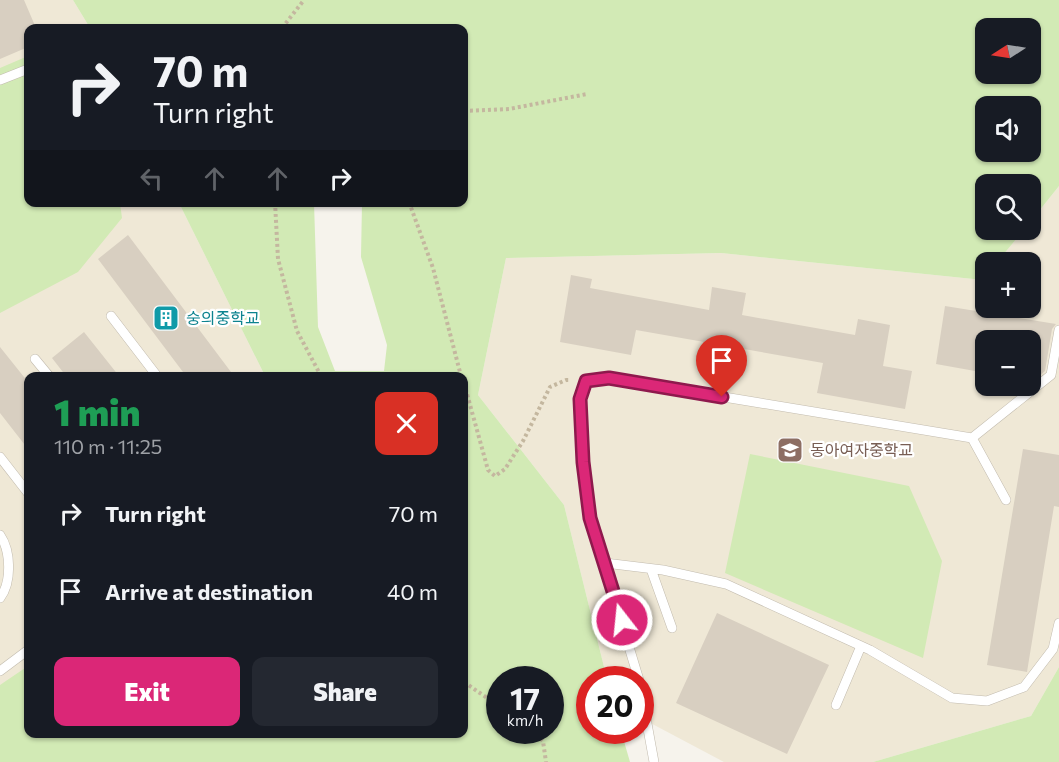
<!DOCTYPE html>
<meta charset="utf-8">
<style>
body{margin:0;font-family:Commissioner,"Noto Sans KR",sans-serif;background:#242831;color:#f1f3f6;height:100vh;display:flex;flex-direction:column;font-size:22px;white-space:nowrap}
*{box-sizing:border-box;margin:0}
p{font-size:20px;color:#9ea1a6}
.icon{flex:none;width:33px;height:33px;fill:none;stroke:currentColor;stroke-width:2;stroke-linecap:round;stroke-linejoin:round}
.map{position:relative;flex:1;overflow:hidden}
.drawer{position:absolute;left:24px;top:372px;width:444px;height:366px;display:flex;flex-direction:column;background:#171b24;border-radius:12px;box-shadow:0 2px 4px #0004}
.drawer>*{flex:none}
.banner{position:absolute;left:24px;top:24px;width:444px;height:183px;border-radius:12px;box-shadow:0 2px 4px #0004;background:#171b24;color:#f1f3f6;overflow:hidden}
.needle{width:39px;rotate:258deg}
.fabs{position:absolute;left:975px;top:18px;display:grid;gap:12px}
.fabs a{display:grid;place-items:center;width:66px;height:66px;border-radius:12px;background:#171b24;box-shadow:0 2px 4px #0004;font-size:30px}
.speed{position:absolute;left:486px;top:666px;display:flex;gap:12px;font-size:30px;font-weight:700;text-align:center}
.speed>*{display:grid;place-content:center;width:78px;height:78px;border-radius:50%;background:#171b24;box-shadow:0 2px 4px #0004;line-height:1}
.speed small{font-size:15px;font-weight:400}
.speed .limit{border:9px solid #d22;background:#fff;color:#111}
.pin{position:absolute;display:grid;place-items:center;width:51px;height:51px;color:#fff;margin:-62px -26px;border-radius:50% 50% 50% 0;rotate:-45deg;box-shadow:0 0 6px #0007}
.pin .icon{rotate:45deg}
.me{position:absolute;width:66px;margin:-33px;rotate:344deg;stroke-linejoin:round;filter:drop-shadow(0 0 4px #0008)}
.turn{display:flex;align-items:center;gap:21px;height:126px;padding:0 30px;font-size:27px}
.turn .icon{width:78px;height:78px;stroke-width:2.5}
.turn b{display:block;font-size:42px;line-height:51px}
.lanes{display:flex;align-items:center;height:57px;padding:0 30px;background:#0003;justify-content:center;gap:30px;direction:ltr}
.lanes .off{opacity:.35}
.round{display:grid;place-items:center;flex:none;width:63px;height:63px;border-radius:12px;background:#242831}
.summary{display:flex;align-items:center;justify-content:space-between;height:102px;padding:0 30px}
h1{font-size:36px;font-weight:800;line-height:45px;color:#1e9e55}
.cta{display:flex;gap:12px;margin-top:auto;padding:12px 30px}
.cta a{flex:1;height:69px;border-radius:12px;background:#db2777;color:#fff;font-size:24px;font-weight:800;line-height:69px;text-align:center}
.cta a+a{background:#242831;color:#f1f3f6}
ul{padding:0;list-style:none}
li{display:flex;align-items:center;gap:18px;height:78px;padding:0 30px}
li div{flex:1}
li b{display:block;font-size:22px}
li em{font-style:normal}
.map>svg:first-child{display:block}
.education{fill:#efe8d6;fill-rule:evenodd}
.green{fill:#d2eab5;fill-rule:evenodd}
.building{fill:#d8cfc1}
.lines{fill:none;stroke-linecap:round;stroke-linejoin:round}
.service-casing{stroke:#c2bbae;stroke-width:10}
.path{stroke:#c4b79f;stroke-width:4;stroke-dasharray:3 3;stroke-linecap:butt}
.service{stroke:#fff;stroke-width:9}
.route-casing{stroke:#8e194d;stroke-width:15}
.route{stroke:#db2777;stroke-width:10}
.labels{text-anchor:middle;stroke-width:4.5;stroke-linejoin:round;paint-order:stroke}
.culture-label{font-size:16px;fill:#0d838f;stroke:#fff;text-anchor:start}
.education-label{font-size:16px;fill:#785e54;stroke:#fff;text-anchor:start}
</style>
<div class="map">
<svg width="1059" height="762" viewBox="0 0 1059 762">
<rect width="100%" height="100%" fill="#f6f3ec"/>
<path class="education" d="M0,0h73l17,28h-62v174l151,1 86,173h-237v358l-28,28z
M1059,186v481l-28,49 -158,46h-149l-83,-44 -1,-38 -33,-1 -43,-174 -86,-110 28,-137 215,-5 262,27 2,-3 1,31h44v-46h-33l27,-32h6l1,-9zM986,340h44v46h-44z"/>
<path class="green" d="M73,0h986v186l-28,35 -1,-37h-44v46h38l-27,32h-11l-3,18 -262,-27 -215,5 -28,137 86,110 43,174 -17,1v50l31,1 9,31h-630v-77l28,-19v68h436v-358h-199l-86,-173h135l4,124 17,44h49l3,-26 -26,-88 1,-54 102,-1v-174h-374zM1030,28v46h-44v-46zM986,106h44v46h-44zM500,680h50v50h-50z
M28,56v146l92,1 2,15 -44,54 -78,41v-245z
M750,454l159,32 33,75 -19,97 -198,-85z
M1059,667v95h-186l158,-46z"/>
<path class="building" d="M0,0h24l12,28h-8v19l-28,12z
M128,235l106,141h-48l-88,-117z
M571,275l21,4 -2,9 119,22 3,-23 34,6 -4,22 113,20 3,-16 32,6 -7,41 29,5 -7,38 -88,-16 6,-30 -187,-33 -5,25 -71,-13z
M945,306l111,18 -4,5 -7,42 -12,10 -3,-1v-40h-44v33l-50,-9z
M84,332l35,44h-53l-14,-18z
M0,347l28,35v67l-28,-36z
M1023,449l36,6v52l-5,-1 -27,166 -40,-7z
M717,613l112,52 -42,89 -111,-51z"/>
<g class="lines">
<g class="service-casing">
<path id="service" d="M0,80l28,-11
M111,316l46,60
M35,359l14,17
M972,438l79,-63 8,-45
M0,457l28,36
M0,535c11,16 12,47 0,63
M605,563l58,7 63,14 144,66 82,48 35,3 37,-14 29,-38 6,-26
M651,569l21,59
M0,671l28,-21
M639,680l-49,-162 -7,-56 -3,-63 6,-18 23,-3 363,60 34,62
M640,685l14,77
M836,705l25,-59"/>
</g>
<path class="path" d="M282,28l22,-28
M464,111l45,-2 78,-15
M275,202l3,57 19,72 24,45
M409,202l24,66 28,108
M464,383l24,87 7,6 10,-7 18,-28 27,-54 16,-7h4
M464,682l36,25
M532,730l11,11 3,21"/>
<use href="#service" class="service"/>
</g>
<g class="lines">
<g class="route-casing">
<path id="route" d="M622,620l-32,-102 -7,-56 -3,-63 6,-18 23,-3 113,19"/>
</g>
<use href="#route" class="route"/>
</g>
<defs>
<g id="building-square" transform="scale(1.35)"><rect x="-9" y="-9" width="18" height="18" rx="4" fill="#0f9aa8" stroke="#fff"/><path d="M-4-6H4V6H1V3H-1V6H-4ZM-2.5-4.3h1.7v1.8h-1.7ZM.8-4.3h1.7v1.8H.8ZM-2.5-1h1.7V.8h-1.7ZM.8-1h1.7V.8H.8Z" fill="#fff"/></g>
<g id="school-square" transform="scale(1.35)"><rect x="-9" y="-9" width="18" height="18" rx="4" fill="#8d6e63" stroke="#fff"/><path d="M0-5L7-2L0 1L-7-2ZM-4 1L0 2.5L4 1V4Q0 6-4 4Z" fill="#fff"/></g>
</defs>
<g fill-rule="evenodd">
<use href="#building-square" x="166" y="318"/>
<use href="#school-square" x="790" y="450"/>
</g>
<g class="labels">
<g class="culture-label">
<text x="186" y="324">숭의중학교</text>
</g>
<g class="education-label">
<text x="810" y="456">동아여자중학교</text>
</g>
</g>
</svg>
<div class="fabs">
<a><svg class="needle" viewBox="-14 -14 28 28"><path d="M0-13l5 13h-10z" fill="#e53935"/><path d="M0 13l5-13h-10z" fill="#9ea1a6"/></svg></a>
<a><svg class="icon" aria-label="sound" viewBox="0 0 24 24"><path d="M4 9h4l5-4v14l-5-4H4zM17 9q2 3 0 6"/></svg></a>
<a><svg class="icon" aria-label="search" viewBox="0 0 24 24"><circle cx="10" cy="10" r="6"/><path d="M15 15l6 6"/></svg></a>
<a>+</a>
<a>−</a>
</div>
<div class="speed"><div>17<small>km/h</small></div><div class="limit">20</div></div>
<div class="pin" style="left:722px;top:397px;background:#d93025"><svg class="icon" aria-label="arrive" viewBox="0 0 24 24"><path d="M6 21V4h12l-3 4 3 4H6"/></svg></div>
<svg class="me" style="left:622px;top:620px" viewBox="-20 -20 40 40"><circle r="17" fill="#db2777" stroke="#fff" stroke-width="3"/><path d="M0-11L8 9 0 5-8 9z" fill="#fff"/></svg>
<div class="banner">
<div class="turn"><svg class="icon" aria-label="right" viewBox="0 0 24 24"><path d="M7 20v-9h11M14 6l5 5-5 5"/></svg><div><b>70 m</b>Turn right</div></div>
<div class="lanes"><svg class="icon off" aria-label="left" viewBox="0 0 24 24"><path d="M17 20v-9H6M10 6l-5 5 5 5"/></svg><svg class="icon off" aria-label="ahead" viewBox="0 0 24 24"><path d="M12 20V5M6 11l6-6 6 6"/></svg><svg class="icon off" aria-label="ahead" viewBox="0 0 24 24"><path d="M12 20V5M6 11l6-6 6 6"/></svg><svg class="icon" aria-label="right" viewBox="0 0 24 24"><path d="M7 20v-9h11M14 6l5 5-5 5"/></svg></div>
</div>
<section class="drawer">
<div class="summary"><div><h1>1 min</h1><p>110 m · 11:25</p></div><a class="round" style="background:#d93025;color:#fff"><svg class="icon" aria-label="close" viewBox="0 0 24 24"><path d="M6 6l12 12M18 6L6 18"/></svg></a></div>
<ul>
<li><svg class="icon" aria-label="right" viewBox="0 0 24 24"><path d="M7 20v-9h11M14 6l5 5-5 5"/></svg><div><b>Turn right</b></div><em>70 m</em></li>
<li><svg class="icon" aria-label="arrive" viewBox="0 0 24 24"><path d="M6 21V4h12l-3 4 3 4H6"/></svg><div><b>Arrive at destination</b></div><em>40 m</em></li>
</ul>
<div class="cta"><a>Exit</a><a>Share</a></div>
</section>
</div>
